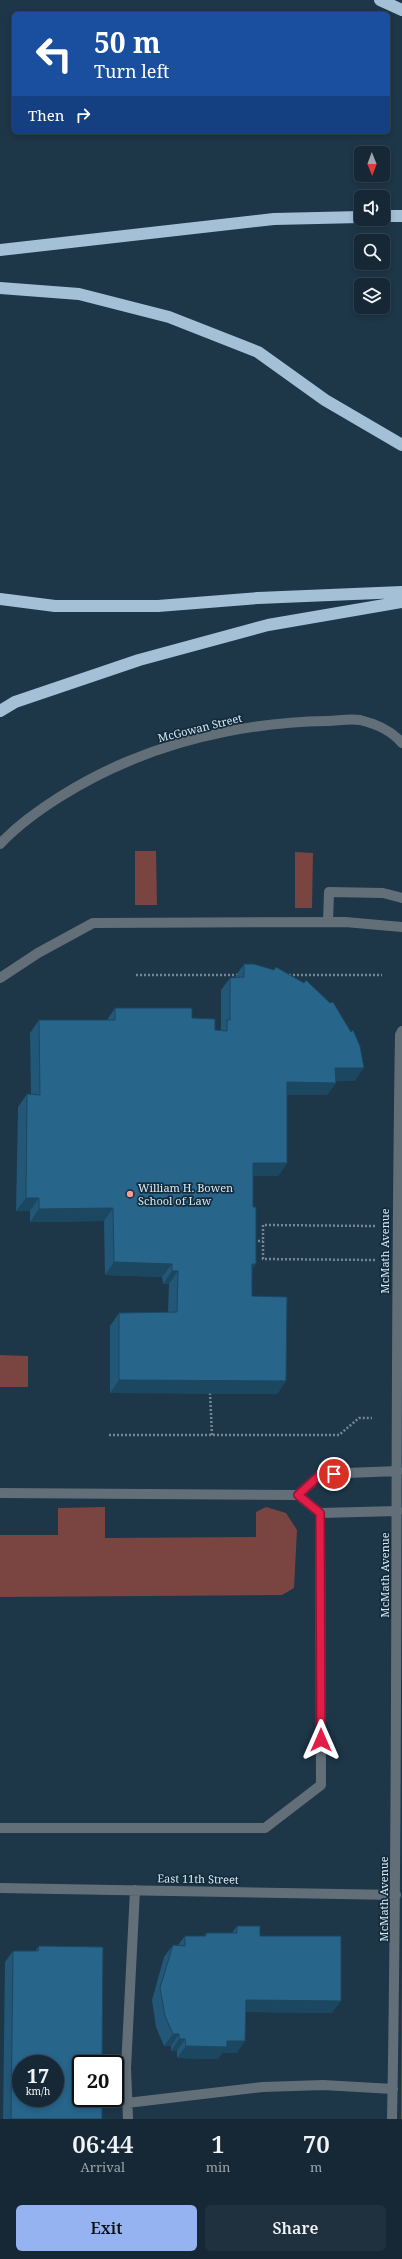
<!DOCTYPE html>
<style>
body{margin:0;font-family:"Noto Serif",serif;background:#1f303e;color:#f1f3f6;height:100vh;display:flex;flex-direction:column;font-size:15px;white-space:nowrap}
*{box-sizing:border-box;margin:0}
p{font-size:13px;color:#9ea6ad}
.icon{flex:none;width:22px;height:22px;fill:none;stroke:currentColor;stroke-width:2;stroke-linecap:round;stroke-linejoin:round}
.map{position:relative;height:2119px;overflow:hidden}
.drawer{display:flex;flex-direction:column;background:#162836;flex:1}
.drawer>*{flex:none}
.guide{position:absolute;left:12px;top:12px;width:378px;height:122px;border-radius:6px;box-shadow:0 2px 6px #0003,0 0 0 1px #354451;background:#1a4fa0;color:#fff;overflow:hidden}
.needle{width:26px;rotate:179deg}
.controls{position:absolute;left:354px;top:146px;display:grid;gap:8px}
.controls a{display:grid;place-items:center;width:36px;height:36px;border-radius:6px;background:#162836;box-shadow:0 2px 6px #0003,0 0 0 1px #354451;font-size:20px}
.speed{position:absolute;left:12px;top:2055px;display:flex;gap:8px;font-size:20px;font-weight:700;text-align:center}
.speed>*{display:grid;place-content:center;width:52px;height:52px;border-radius:50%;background:#162836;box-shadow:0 2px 6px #0003,0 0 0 1px #354451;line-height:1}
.speed small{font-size:10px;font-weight:400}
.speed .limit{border:2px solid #111;border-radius:6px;background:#fff;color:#111}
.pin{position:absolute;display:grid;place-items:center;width:34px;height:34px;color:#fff;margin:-17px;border:2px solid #fff;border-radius:50%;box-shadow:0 1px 4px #0007}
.me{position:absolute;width:44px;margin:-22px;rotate:0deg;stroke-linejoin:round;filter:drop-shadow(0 0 3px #0008)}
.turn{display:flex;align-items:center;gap:14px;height:84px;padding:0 16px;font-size:18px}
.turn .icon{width:52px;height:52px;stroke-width:2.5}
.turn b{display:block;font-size:28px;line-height:34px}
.then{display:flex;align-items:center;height:38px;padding:0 16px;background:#0003;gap:8px;font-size:15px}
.eta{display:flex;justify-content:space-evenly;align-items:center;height:68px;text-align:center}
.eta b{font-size:24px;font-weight:600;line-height:28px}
.primary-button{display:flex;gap:8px;margin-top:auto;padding:8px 16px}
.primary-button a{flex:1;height:46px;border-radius:6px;background:#95b2f1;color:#111;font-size:16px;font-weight:600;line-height:46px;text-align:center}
.primary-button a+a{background:#1f303e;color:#f1f3f6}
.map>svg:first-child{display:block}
.green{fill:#7a4540}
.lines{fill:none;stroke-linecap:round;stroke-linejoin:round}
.path{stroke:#728695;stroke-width:2.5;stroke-dasharray:2 2;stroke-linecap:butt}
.lane{stroke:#636f78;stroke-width:10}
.highway{stroke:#a3c0d6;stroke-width:12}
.wall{fill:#225778}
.shaded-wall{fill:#1b4761}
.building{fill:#27658b;stroke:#1b4761;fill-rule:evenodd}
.route-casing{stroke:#92132f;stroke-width:10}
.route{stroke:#e11d48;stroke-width:7}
.poi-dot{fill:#f59c93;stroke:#132c3d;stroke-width:1.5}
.labels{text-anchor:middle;stroke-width:3.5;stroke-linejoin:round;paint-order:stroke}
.street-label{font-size:11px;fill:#dae9f4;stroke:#132c3d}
.poi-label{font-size:11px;fill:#dae9f4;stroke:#132c3d;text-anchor:start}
</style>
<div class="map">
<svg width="402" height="2119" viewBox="0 0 402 2119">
<rect width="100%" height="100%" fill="#1d3648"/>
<path class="green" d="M135,851h21l1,54h-22z
M295,852l18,1 -1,55h-17z
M0,1355l28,1v31h-28z
M105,1507v31l151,-1v-25l10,-5 20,6 11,17 -3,58 -12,7 -282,2v-62h58v-27z
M402,1942v177h-1z"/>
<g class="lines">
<path class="path" d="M136,975h104
M289,975h93
M254,1241h9
M375,1260l-112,-1v-34l113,1
M210,1393l2,42
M109,1435h230l20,-17h13"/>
<path class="lane" d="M0,844c31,-33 87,-66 129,-83 61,-26 132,-39 198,-40 10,0 23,-3 33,-1 17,4 31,10 42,23
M328,922l1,-30 54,1 19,5
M0,978l38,-25 55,-30 252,-1 57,5
M0,1493l298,2 22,18 78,-2
M298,1495l23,-21 77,-3
M0,1828h265l56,-43 -1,-272
M0,1888l396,7
M127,2103l136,-16 60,-2 70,4
M128,2119l-2,-51 9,-178
M392,2119c7,-361 2,-723 8,-1084l2,-4"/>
<path class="highway" d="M380,0l22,10
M383,216h19
M0,250l274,-31 87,-2
M0,288l79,6 90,23 89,35 67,48 77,45
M0,599l55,7h103l100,-8 144,-6
M0,711l15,-9 124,-42 129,-35 134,-23"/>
</g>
<path class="wall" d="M244,964l30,6 2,-3 79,114h-19v2l-9,12h-40v68l-9,13h-25l-1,120 34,85 -9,13 -167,-1v-67l9,-13 49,-1 1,-28h-6l-1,-7 -57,-2 -1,-54 -74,1v-11h-14l2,-104 9,-13h4l-1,-61 9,-13h68l8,-12 77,10 23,12 5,1 1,-2v-39l9,-12 5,-1z
M237,1926l23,10 72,77 -86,-1 -9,41h-15l-4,6 -41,-1v-7h-6v-5h-7l-8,-19 -4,-27 12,-43 9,-12h5l7,-9h19l2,-3h26z
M39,1946l63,173h-99l2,-157 8,-11h22z"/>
<path class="shaded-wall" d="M335,1068h29l-9,13h-29z
M287,1082l49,1 -9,12h-49z
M253,1163h34l-9,13h-34z
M26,1198h13l-9,13h-14z
M113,1208l-9,13 -74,1 9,-13z
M114,1262l58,2 -10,13 -57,-2z
M252,1264h4l-9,13z
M172,1271h6l-9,13h-6z
M119,1380l167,1 -9,13 -167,-1z
M246,2000l95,1 -9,12 -95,-1z
M173,2034h6l-8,12h-7z
M179,2039h6l-8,12h-6z
M227,2041h18l-8,12h-15l-4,6 -41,-1 9,-12z"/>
<path class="building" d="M244,964h10l20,6 2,-3 28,16 2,-3 24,23 3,-1 18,30 2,-2 7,16 4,22h-29l1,15 -49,-1v81h-34v44h3v57h-4v32l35,1 -1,84 -167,-1v-67l58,-1 1,-41h-6v-7l-58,-2 -1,-54 -74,1v-11h-13l1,-104 13,1 -1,-75h76v-12h77v10l23,1v11l12,1v-11h3v-42l14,-1z
M237,1926h23v10h81v65l-95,-1 -1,41h-18v6l-41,-1 -1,-7h-6v-5h-6l-8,-18 -5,-28 13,-43 12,1v-10h21v-3h31z
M39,1946l64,1 -1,117h-21v34h21v21h-91l2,-168h25zM21,2064h34v34h-34z"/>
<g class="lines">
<g class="route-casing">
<path id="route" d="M321,1740l-1,-227 -22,-18 23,-21h13"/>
</g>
<use href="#route" class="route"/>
</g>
<circle class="poi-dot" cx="130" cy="1194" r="4"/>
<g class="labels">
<g class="street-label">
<text transform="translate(200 728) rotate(-14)" y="4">McGowan Street</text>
<text transform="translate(385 1251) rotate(-90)" y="4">McMath Avenue</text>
<text transform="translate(385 1575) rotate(-90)" y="4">McMath Avenue</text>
<text transform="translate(198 1879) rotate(1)" y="4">East 11th Street</text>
<text transform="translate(384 1899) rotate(-90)" y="4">McMath Avenue</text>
</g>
<g class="poi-label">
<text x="138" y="1192">William H. Bowen<tspan x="138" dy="13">School of Law</tspan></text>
</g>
</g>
</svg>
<div class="controls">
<a><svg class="needle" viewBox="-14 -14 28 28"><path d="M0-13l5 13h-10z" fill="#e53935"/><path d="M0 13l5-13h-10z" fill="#9ea6ad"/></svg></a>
<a><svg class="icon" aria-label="sound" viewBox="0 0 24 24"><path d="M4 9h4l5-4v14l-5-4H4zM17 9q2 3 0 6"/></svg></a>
<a><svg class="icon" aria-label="search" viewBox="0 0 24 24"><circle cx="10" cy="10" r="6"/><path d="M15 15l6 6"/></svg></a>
<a><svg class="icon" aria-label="layers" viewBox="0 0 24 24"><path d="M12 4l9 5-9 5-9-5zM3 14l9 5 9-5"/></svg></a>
</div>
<div class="speed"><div>17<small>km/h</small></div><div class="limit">20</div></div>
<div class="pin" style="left:334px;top:1474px;background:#d93025"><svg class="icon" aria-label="arrive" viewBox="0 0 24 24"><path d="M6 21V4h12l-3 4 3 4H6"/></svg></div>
<svg class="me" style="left:321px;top:1740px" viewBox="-20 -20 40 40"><path d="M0-17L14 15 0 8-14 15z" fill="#e11d48" stroke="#fff" stroke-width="4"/></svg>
<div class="guide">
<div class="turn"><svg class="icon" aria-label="left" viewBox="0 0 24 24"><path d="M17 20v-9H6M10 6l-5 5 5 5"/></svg><div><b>50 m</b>Turn left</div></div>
<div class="then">Then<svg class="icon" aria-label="right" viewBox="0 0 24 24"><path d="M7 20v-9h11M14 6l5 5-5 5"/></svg></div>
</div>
</div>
<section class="drawer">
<div class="eta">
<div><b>06:44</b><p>Arrival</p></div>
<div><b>1</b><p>min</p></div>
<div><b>70</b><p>m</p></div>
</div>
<div class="primary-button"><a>Exit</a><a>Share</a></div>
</section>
